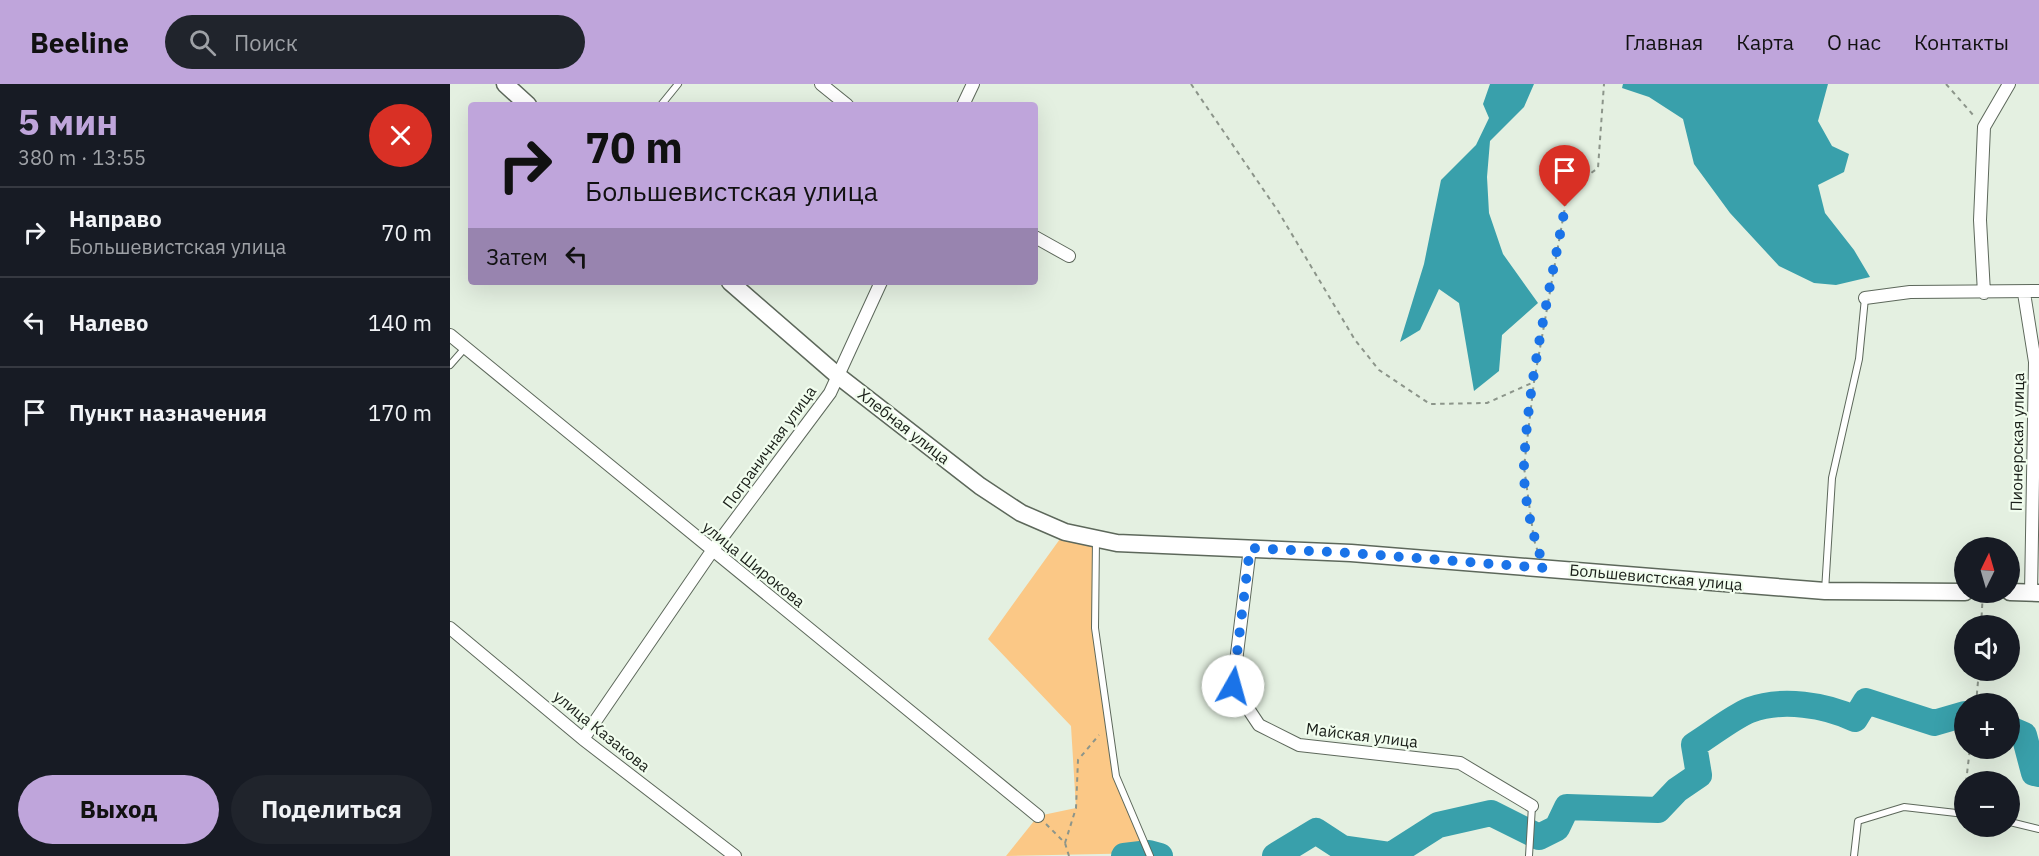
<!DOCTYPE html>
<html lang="ru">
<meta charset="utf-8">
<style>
body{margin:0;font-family:"IBM Plex Sans",sans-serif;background:#20242c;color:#f1f3f6;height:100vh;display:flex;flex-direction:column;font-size:22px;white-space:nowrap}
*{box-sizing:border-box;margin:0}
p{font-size:20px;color:#9ea1a6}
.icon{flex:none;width:33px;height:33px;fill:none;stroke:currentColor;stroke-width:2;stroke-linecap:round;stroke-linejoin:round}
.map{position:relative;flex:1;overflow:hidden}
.details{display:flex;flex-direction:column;background:#171b24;width:450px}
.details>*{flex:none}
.banner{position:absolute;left:18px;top:18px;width:570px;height:183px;border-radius:6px;box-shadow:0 6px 24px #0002;background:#bfa5db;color:#111;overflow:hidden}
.needle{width:39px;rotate:5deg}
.tools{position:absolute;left:1504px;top:453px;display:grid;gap:12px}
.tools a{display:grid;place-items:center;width:66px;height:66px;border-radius:50%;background:#171b24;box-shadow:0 6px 24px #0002;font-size:30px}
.pin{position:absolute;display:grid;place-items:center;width:51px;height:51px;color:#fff;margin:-62px -26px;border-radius:50% 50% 50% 0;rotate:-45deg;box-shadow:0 0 6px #0007}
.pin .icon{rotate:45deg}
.me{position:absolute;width:66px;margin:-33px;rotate:7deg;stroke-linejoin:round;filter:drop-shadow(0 0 4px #0008)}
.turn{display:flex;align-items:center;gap:21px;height:126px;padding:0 18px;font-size:27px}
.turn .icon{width:78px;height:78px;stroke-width:2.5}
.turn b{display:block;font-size:42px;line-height:51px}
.then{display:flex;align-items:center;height:57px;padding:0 18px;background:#0003;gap:12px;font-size:22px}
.round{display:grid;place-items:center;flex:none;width:63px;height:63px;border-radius:32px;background:#20242c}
.summary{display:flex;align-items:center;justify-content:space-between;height:102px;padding:0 18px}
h1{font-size:36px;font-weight:700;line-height:45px;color:#bfa5db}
.primary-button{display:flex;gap:12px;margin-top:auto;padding:12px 18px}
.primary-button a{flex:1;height:69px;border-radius:36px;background:#bfa5db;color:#111;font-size:24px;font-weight:700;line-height:69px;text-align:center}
.primary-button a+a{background:#20242c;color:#f1f3f6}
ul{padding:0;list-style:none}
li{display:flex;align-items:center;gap:18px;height:90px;padding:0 18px;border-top:2px solid #363941}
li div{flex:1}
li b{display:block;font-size:22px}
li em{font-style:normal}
header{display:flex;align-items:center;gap:36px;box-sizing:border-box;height:84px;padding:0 30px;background:#bfa5db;color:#111}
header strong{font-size:28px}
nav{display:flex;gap:33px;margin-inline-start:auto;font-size:21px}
.search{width:420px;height:54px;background:#20242c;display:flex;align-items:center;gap:15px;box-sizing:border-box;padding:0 21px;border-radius:33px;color:#9ea1a6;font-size:22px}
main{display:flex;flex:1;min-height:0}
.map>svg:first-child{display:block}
.green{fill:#fbc886}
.water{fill:#39a0ab}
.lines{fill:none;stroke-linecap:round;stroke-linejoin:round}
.river{stroke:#39a0ab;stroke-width:26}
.lane-casing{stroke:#5d685b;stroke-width:8}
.street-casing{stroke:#5d685b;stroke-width:14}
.secondary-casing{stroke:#5d685b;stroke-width:19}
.path{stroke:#8c958a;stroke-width:2;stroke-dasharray:4.5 4.5;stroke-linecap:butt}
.lane{stroke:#fff;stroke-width:6}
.street{stroke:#fff;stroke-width:12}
.secondary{stroke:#fff;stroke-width:16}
.route{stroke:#1a73e8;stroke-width:10;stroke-dasharray:0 18}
.labels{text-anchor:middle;stroke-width:4.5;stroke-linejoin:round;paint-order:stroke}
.street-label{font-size:16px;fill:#1a1f19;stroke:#f1fdee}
</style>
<header>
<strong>Beeline</strong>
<div class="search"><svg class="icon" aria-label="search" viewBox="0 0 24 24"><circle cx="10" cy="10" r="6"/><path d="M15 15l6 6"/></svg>Поиск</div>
<nav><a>Главная</a><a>Карта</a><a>О нас</a><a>Контакты</a></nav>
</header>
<main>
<section class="details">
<div class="summary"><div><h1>5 мин</h1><p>380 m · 13:55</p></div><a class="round" style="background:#d93025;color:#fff"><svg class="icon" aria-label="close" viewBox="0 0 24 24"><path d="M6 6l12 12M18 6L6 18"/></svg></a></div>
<ul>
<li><svg class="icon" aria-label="right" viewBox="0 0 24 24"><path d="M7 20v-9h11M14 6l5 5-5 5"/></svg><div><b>Направо</b><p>Большевистская улица</p></div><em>70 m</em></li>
<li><svg class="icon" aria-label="left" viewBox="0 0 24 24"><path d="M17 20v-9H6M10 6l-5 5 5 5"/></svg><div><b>Налево</b></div><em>140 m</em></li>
<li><svg class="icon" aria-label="arrive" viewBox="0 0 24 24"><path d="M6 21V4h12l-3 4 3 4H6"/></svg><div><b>Пункт назначения</b></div><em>170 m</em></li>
</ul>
<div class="primary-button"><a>Выход</a><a>Поделиться</a></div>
</section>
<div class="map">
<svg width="1589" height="772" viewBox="0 0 1589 772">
<rect width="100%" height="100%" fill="#e4f0e1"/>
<path class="green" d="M615,448l31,6 -1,90 21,148 33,77 -143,3 32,-40 38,-8 -5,-82 -83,-87z"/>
<path class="water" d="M1040,0h44l-10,23 -34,34 -3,36 2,36 14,41 35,49 -36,32 -3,36 -25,20 -15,-88 -20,-14 -19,41 -20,12 24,-78 17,-84 35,-35 13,-27 -6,-14z
M1173,0h205l-10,37 14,25 17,8 -5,18 -26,13 7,28 29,37 16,27 -34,8 -22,-2 -35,-17 -49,-53 -36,-49 -11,-45 -34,-22 -27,-9z"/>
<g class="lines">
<path class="river" d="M1560,645l14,6 10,38 5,1
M674,772l25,-3 11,3
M825,772l41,-25 26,17 49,7 47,-30 53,-12 48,24 18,-9 10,-21 91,3 19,-20 22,-15 -5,-30c18,-11 37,-27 56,-35 32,-12 76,-5 105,9l11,-18 68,22 31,-9"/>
<g class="lane-casing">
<path id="lane" d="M211,21l17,-21
M0,281l15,-17
M646,455l-1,89 21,148 34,80
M1375,507l7,-113 27,-119 6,-61
M1560,738l29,7
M1079,772l3,-50
M1404,772l4,-35 46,-14 61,7"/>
</g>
<g class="street-casing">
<path id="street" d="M371,0l26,21
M513,21l10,-21
M585,153l34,19
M1534,209l-4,-73 4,-93 25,-43
M1574,209l11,69 -4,231
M1415,214l45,-6 129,-1
M0,251l588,481
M800,464l-17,138 26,39 40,20 161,18 72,43
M0,544l133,111 152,117
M133,655l129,-188 118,-158 51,-111"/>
</g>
<g class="secondary-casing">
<path id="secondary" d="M55,0l23,21
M280,198l107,93 143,111 41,27 44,19 52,11 234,10 474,38 140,1
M1560,508l29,1"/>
</g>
<path class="path" d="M741,0l87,127 77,129 24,30 51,34 57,-1 47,-21
M1496,0l28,32
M1088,468l-4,-12 -10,-73 10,-85 34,-192 30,-22 6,-84
M1531,542l2,-34
M1526,620l3,-34
M1516,698l4,-34
M1511,720l4,-19
M596,740l19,19 4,13
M615,759l11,-35 2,-48 21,-25"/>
<use href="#lane" class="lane"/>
<use href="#street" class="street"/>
<use href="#secondary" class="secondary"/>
</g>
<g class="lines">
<path class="route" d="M783,602l17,-138 101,5 194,15c-12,-29 -22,-71 -21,-103 4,-86 26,-173 41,-258"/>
</g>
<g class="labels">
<g class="street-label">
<text transform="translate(454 342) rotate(38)" y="6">Хлебная улица</text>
<text transform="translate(1567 358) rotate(-89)" y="6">Пионерская улица</text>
<text transform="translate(319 363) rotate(-54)" y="6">Пограничная улица</text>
<text transform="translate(304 480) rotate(39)" y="6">улица Широкова</text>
<text transform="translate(1206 493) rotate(5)" y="6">Большевистская улица</text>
<text transform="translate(152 647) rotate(39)" y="6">улица Казакова</text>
<text transform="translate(912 651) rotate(7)" y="6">Майская улица</text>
</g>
</g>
</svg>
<div class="tools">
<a><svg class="needle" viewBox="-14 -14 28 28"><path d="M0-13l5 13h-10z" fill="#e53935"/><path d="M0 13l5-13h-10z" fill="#9ea1a6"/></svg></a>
<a><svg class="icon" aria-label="sound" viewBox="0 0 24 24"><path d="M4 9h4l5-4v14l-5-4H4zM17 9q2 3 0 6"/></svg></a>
<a>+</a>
<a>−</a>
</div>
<div class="pin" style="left:1115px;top:123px;background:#d93025"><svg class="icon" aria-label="arrive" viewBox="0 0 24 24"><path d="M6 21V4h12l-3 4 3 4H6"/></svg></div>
<svg class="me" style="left:783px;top:602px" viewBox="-20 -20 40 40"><circle r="19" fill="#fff"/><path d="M0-13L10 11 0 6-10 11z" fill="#1a73e8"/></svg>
<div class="banner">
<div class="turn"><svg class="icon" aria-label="right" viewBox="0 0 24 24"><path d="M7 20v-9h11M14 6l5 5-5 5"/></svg><div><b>70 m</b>Большевистская улица</div></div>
<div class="then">Затем<svg class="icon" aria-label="left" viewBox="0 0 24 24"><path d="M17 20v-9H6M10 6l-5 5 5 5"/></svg></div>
</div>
</div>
</main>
